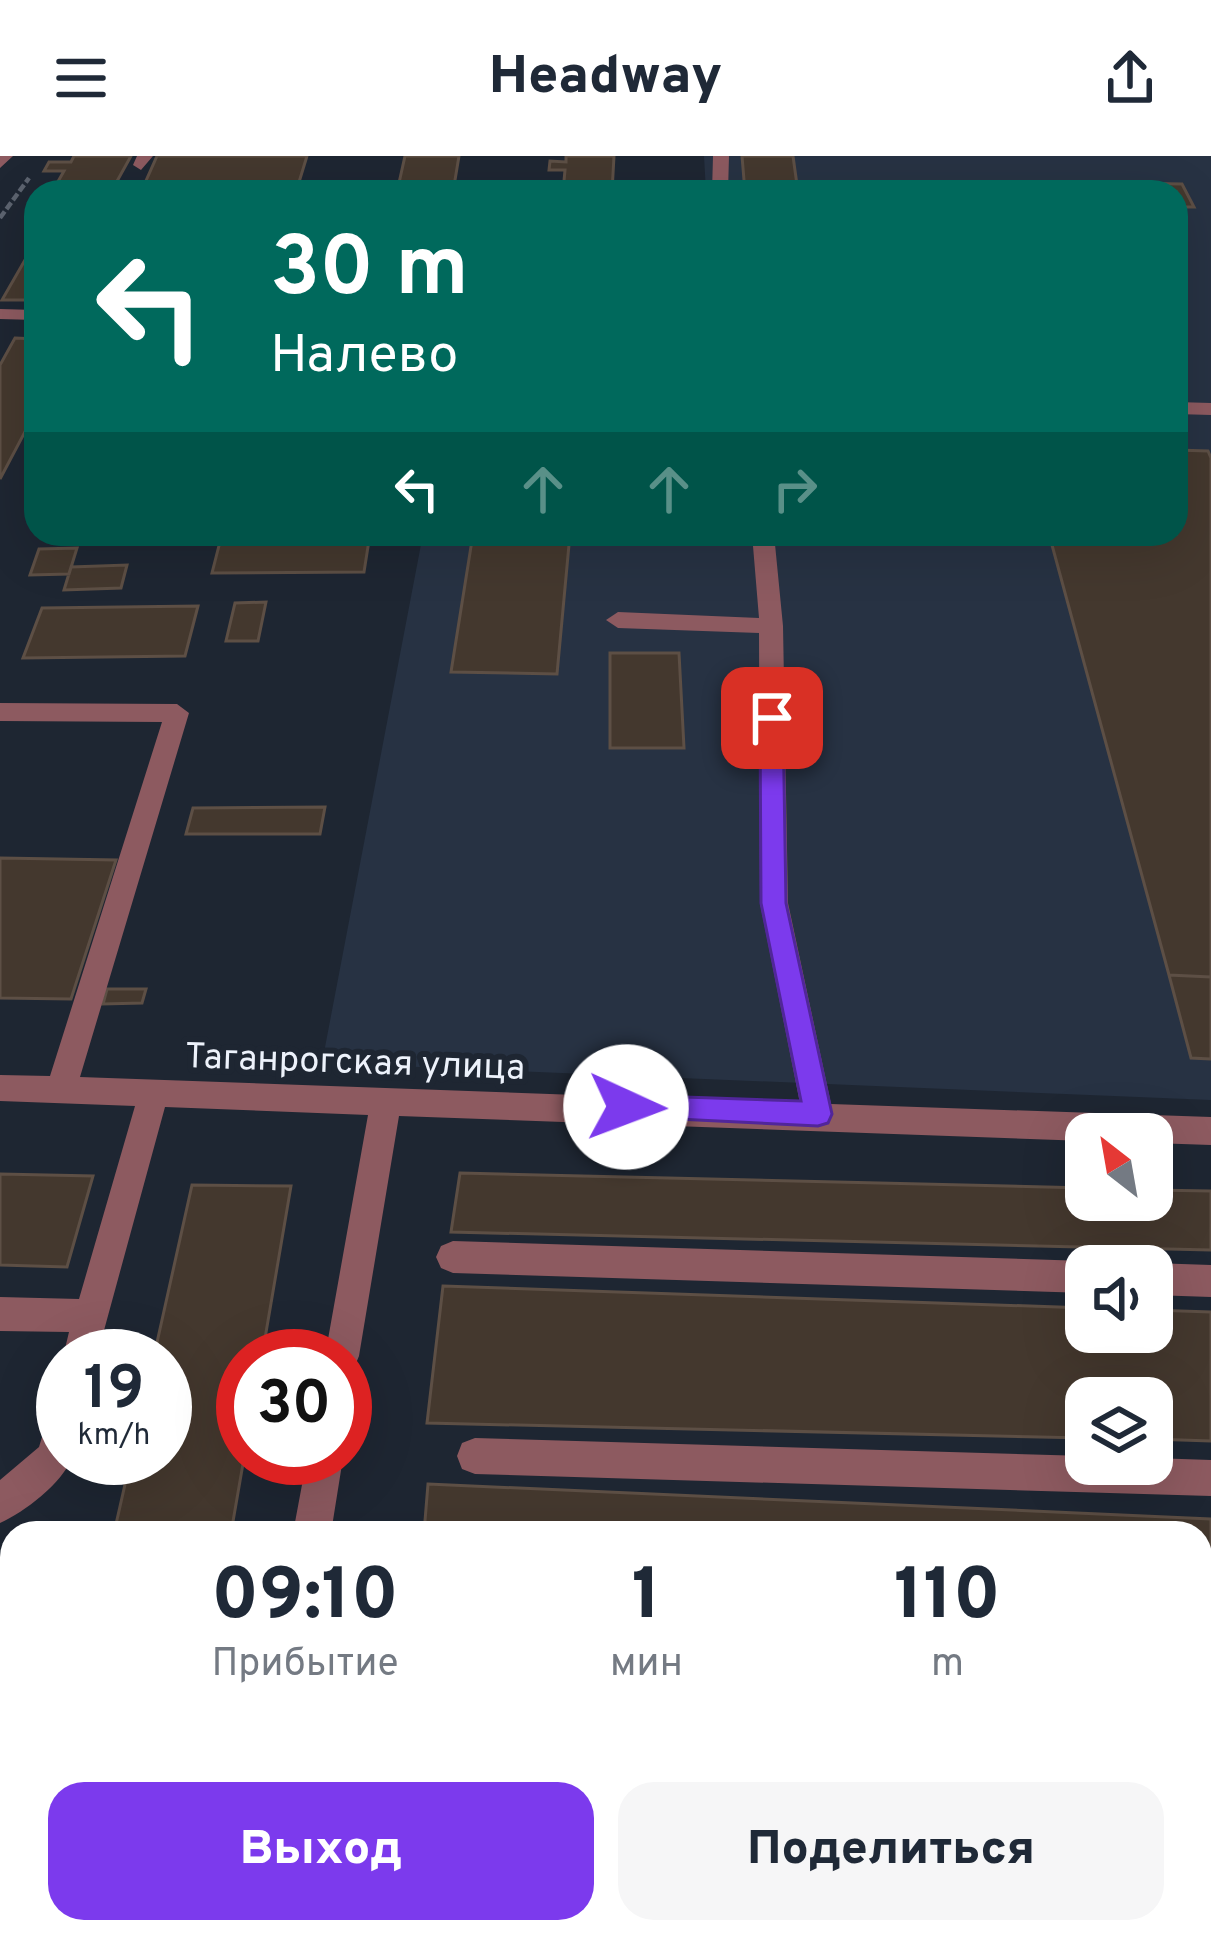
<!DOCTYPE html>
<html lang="ru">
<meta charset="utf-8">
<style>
body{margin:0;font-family:Overpass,sans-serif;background:#f6f6f7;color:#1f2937;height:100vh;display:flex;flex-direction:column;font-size:45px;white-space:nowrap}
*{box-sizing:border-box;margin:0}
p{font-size:39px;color:#747a83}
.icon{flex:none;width:66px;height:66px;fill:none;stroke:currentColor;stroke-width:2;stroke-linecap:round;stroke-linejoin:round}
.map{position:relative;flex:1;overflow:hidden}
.side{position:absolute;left:0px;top:1365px;width:1212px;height:423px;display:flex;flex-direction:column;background:#fff;border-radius:36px 36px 0 0;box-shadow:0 12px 48px #0002}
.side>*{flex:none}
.banner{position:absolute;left:24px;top:24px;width:1164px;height:366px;border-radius:36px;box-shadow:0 12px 48px #0002;background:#00695c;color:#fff;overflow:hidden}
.needle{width:78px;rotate:329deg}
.tools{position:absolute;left:1065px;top:957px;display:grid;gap:24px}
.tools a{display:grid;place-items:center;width:108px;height:108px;border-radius:24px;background:#fff;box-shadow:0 12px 48px #0002;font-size:60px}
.speed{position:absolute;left:36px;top:1173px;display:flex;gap:24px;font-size:60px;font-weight:700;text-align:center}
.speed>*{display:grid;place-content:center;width:156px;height:156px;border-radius:50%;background:#fff;box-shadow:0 12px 48px #0002;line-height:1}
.speed small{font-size:30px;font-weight:400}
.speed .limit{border:18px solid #d22;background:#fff;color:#111}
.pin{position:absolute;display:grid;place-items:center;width:102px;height:102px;color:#fff;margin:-51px;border-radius:24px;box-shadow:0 6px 18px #0006}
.me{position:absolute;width:132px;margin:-66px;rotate:92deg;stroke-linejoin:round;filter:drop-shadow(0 0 9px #0008)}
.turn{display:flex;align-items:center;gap:42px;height:252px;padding:0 48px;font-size:54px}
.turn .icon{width:156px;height:156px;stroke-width:2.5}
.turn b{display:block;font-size:84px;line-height:102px}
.lanes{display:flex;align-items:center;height:114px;padding:0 48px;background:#0003;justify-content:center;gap:60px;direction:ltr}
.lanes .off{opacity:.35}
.eta{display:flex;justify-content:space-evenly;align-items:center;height:204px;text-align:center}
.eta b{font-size:72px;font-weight:800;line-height:84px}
.cta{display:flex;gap:24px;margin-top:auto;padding:24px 48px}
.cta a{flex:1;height:138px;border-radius:36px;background:#7c3aed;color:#fff;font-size:48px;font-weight:800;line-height:138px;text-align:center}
.cta a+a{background:#f6f6f7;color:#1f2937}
header{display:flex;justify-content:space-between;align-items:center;height:156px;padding:0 48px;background:#fff;font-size:54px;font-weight:800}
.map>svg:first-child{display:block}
.built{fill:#273243}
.building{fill:#44382e;stroke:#5d4f45;stroke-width:3}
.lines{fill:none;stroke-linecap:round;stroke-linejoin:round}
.path{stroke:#5c636f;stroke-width:4.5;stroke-dasharray:8 3;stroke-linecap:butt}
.minor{fill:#8d5a60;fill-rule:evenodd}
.route{fill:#7c3aed;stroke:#51269a;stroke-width:3}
.labels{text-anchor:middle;stroke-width:12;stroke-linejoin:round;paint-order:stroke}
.street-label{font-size:36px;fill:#edf2fb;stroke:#1e2632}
</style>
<header><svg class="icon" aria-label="menu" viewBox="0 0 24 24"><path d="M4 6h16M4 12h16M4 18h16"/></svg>Headway<svg class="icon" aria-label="share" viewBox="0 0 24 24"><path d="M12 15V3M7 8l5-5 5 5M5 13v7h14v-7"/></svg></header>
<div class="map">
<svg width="1211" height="1786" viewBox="0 0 1211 1786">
<rect width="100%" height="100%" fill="#1e2632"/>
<path class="built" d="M704,0h507v944l-889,-37 101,-529h753v-342h-470z"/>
<path class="building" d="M74,0h57l-20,36h-59l12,-21h-20l5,-9h22z
M157,0h150l-11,36h-155z
M405,0h54l-6,36h-56z
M566,0h48l-2,36h-49l2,-22h-16l1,-9 16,1z
M742,0h51l5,36h-53z
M1063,26l119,2 12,23h-18v-15h-109z
M29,97h7v47h-34z
M15,182l21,1v72l-36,68v-114z
M1176,294l32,1 3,7v519l-42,-2 -120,-441h127z
M222,378h148l-6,38 -152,1z
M473,378h97l-13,140 -106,-2z
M77,392l-8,26 -39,1 9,-26z
M127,409l-6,23 -57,2 7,-23z
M266,446l-8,39h-32l9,-38z
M198,450l-13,50 -162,2 19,-50z
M610,497h69l5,95h-74z
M325,651l-5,27h-134l7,-26z
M0,702l116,2 -45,139 -71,-1z
M1169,819l42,2v82l-20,-1z
M107,833h39l-4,14 -39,1z
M460,1017l626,15v12h66v-10l59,1v59l-760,-18z
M0,1018l93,2 -26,91 -67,-2z
M192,1029l99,1 -29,170h-19l1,102 -13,75h-117l17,-75h34v-102h-11z
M443,1130l643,22v24h66v-22l59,2v129l-59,-2v-41h-66v40l-659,-15z
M428,1328l783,35v84l-11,-1v-69h-776z
M3,1397h9v379h36l-2,10h-46z"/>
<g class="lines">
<path class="path" d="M0,62l29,-40"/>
<path class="minor" d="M0,0h13l-13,12z
M137,0h16l-12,14 -8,-5z
M713,0h16l-1,36h-16z
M0,153l36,1v10l-36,-1z
M1176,246l35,1v12l-35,-1z
M752,378h22l9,92 5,277 43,201 380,13v28l-59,-2v-9h-66v7l-687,-25 -40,240 -5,12 -9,4v-16h-20l43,-241 -203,-8 -68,249 -34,1 6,-25 -69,-1v-34l79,2 56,-193 -135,-5v-26l50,1 112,-354 -162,-1v-18l177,1 12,9 -109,364 720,26 -40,-200 -1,-270 -141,-5 -12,-8 12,-8 141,6z
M453,1085l633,20 12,5h-12v27l-633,-20 -12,-5 -5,-11 5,-11z
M1152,1107l59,2v32l-59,-2v-29h-8z
M63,1250v52h9c-10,25 -47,54 -72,65v-43l39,-33 11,-36z
M475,1282l611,18v8h66v-6l59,2v36l-736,-22 -13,-5 -5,-13 5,-13z
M307,1302h36l-12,75h-38z
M1200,1723l11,1v44l-11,-1z
M221,1776h44l-2,10h-44z
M669,1776h46l-4,10h-46z"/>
</g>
<path class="route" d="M772,555l11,7 3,185 46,211 -4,9 -10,3 -202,-10 -4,-9 4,-9 10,-3 175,6 -40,-198 -1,-185z"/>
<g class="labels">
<g class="street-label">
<text transform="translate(355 904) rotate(2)" y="13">Таганрогская улица</text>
</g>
</g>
</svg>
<div class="tools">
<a><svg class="needle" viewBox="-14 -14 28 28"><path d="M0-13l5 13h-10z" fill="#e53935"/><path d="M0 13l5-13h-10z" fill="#747a83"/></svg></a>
<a><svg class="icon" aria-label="sound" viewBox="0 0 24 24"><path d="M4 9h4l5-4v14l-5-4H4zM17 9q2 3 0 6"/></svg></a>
<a><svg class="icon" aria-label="layers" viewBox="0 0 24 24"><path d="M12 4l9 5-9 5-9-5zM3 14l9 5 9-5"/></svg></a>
</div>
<div class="speed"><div>19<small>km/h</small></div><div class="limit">30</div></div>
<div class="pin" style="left:772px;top:562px;background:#d93025"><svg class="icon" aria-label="arrive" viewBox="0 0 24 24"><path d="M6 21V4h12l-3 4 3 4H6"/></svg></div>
<svg class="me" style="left:626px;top:951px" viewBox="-20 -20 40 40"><circle r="19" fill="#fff"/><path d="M0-13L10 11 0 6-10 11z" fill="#7c3aed"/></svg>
<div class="banner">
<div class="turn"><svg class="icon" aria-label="left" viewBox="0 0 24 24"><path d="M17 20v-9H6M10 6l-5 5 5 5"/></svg><div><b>30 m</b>Налево</div></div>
<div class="lanes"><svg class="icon" aria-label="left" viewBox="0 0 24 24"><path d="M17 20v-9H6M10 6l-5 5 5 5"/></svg><svg class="icon off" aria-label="ahead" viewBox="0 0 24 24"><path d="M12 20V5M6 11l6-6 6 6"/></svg><svg class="icon off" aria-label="ahead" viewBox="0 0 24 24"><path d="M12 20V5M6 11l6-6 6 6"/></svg><svg class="icon off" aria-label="right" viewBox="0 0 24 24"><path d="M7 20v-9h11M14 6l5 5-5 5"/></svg></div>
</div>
<section class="side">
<div class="eta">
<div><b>09:10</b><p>Прибытие</p></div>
<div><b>1</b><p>мин</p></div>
<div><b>110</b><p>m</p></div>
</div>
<div class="cta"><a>Выход</a><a>Поделиться</a></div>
</section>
</div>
